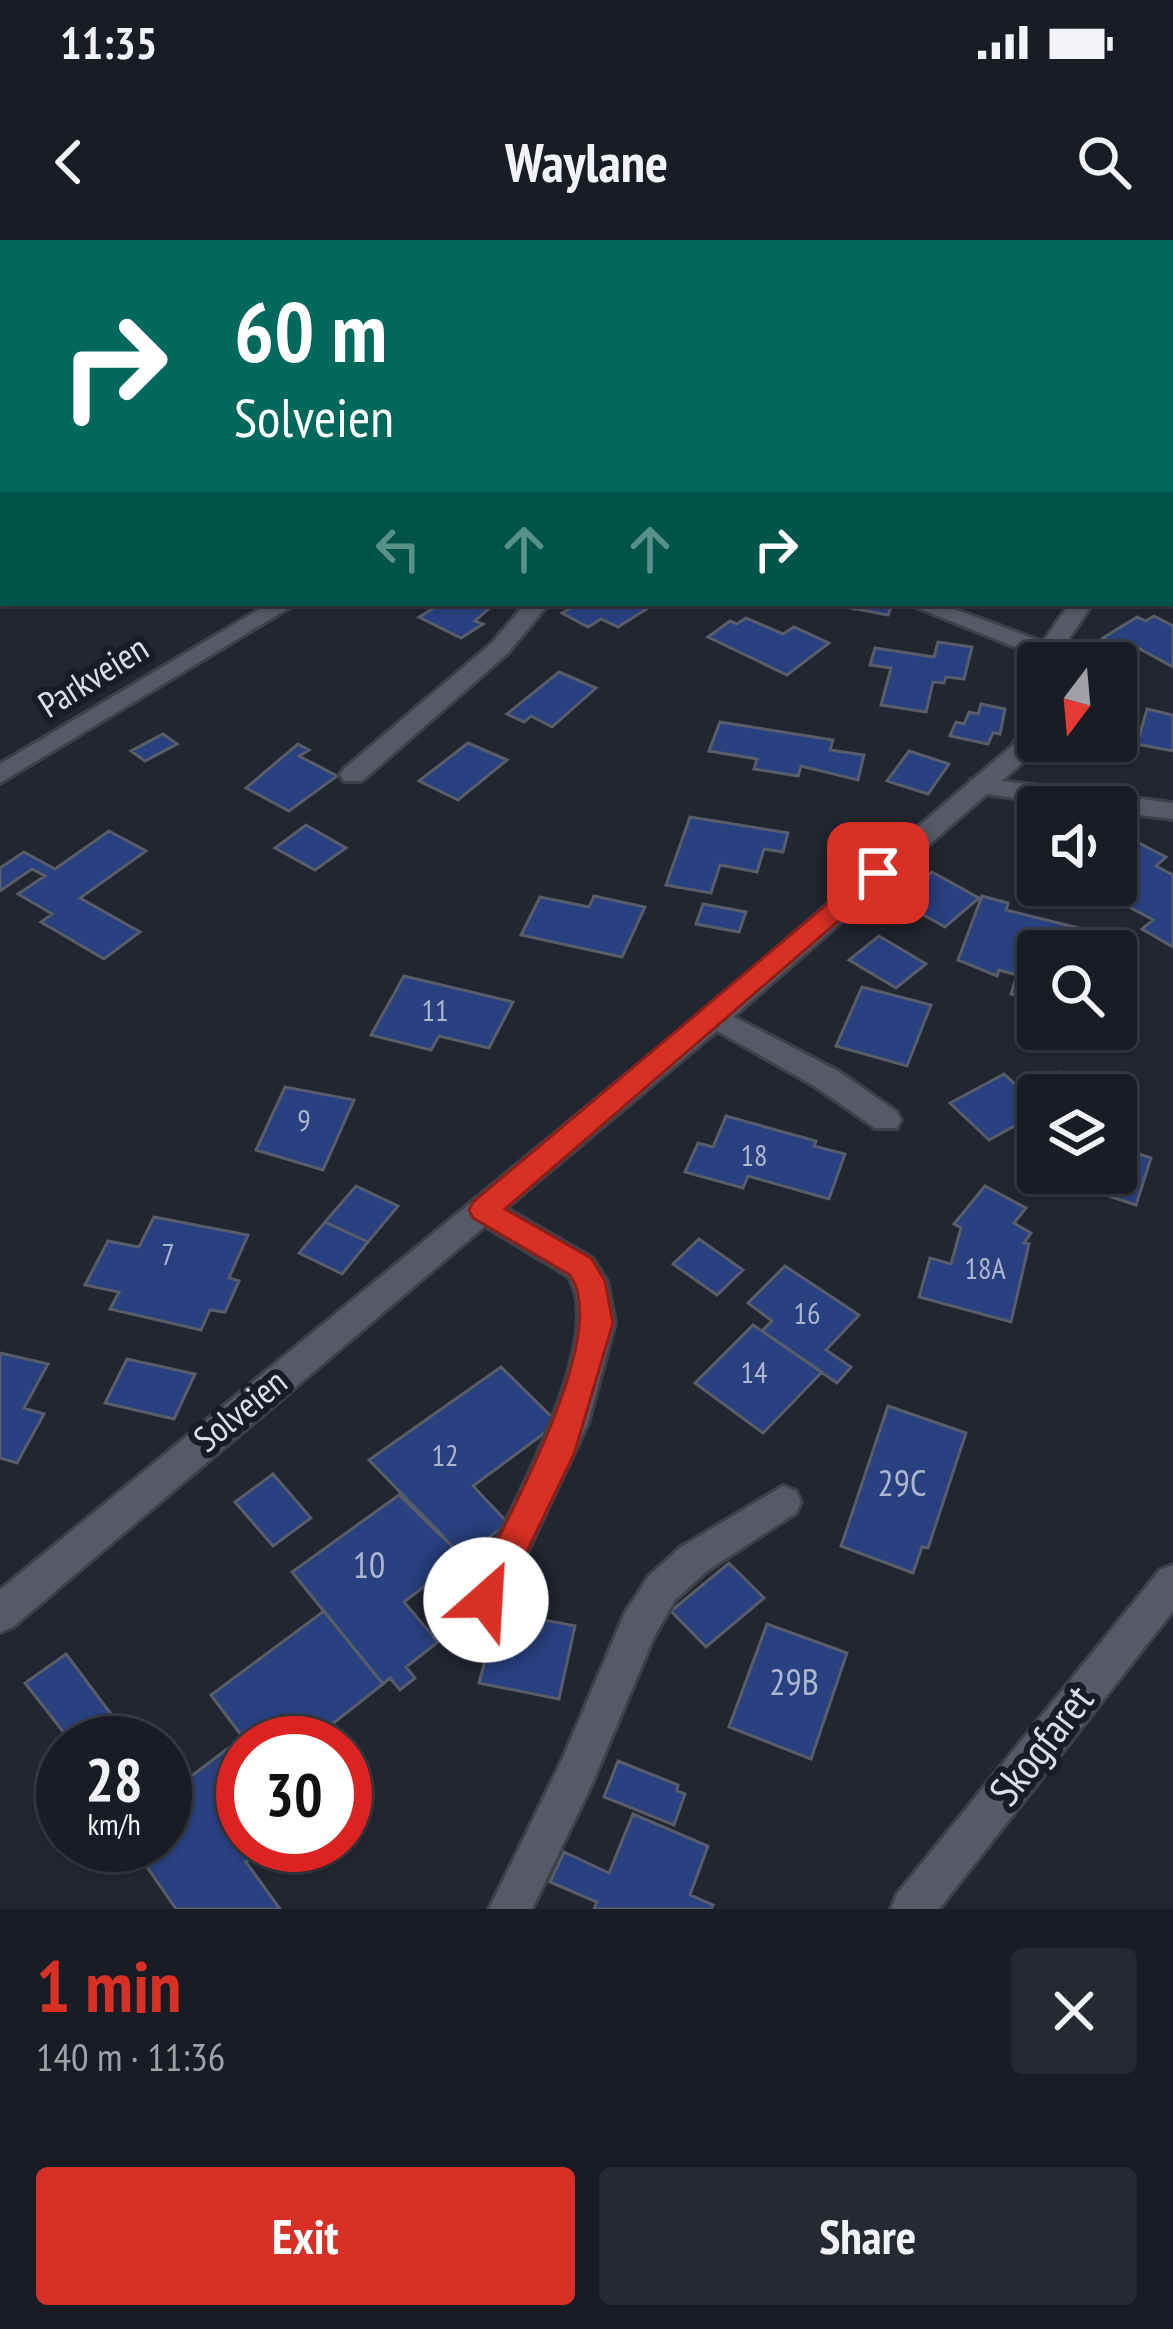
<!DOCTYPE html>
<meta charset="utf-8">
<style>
body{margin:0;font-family:"PT Sans Narrow",sans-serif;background:#262931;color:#f1f3f6;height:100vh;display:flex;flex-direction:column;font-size:45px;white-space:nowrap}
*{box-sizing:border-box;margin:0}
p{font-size:39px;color:#9fa1a6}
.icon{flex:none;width:66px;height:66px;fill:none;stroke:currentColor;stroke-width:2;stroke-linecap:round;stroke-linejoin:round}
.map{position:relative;height:1669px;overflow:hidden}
.sheet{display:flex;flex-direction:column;background:#191c24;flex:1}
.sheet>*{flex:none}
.guide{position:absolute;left:0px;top:0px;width:1173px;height:366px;box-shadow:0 3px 9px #0004,0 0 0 3px #373a41;background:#00695c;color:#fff;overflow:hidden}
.needle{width:78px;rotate:196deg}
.tools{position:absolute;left:1017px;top:402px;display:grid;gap:24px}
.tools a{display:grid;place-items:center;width:120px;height:120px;border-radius:12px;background:#191c24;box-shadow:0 3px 9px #0004,0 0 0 3px #373a41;font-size:60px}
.speed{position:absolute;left:36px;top:1476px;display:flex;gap:24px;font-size:60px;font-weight:700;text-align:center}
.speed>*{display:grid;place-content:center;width:156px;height:156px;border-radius:50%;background:#191c24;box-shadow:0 3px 9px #0004,0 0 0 3px #373a41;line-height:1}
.speed small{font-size:30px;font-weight:400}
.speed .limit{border:18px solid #d22;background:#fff;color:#111}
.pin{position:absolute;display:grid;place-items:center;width:102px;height:102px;color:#fff;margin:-51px;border-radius:24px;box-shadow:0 6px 18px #0006}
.me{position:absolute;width:132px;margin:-66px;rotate:26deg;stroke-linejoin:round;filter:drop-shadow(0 0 9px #0008)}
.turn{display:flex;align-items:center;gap:42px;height:252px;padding:0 36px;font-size:54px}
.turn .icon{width:156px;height:156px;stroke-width:2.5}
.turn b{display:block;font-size:84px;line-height:102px}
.lanes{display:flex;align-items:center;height:114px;padding:0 36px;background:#0003;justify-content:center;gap:60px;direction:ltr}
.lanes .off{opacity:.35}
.round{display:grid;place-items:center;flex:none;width:126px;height:126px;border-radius:12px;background:#262931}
.head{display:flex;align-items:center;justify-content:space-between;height:204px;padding:0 36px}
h1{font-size:72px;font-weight:600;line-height:90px;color:#d93025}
.action{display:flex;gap:24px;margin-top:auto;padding:24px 36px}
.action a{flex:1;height:138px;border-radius:12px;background:#d93025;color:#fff;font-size:48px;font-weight:600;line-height:138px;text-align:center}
.action a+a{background:#262931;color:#f1f3f6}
.status{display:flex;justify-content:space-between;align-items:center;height:84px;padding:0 60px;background:#191c24;direction:ltr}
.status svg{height:33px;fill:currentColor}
header{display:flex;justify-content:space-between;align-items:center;height:156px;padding:0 36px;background:#191c24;font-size:54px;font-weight:600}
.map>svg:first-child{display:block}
.building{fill:#294081;stroke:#585d69;stroke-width:3}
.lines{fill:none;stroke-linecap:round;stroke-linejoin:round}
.service-casing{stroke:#3d4149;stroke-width:6}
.minor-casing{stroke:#3d4149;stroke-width:6}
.primary-casing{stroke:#3d4149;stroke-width:6}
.service{fill:#555a66;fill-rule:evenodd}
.minor{fill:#555a66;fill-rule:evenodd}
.primary{fill:#9c9664;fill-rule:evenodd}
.route{fill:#d93025;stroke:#8d1f18;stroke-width:3}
.labels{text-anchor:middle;stroke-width:12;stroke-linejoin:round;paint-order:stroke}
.number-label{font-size:30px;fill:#aeb6cc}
.street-label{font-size:36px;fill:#dbdee5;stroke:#181c26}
.near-number-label{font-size:36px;fill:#aeb6cc}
.near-street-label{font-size:42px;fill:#dbdee5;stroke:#181c26}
</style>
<div class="status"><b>11:35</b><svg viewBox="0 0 49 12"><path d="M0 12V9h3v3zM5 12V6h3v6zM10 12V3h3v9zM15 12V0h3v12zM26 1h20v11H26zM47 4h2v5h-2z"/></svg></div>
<header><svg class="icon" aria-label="back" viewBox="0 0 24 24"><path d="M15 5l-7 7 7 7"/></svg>Waylane<svg class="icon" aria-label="search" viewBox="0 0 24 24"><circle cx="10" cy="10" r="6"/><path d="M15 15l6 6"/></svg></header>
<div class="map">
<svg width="1173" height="1669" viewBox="0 0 1173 1669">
<rect width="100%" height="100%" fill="#212630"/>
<path class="building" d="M431,363h64l-20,18 8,3 -22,14 -42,-21 18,-11z
M579,363h77l-38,24 -17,-8 -13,8 -26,-14z
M853,363h40l-5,12 -37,-7z
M1154,376l19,10v41l-46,-25 -7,5 -17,-9 34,-21 9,4z
M746,378l37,16 11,-7 35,16 -42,32 -79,-38 22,-16 7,3z
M938,402l34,5 -8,32 -18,-2 -2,6 -11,-1 -7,30 -45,-7 10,-37 -21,-3 5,-17 59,9z
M559,432l37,16 -44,39 -21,-11 -7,6 -17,-8z
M981,464l24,5 -5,25 -7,-1 -5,11 -38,-8 6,-14 8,2 5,-12 9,2z
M1147,469l26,6v36l-36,-7z
M720,482l113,18 -3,10 34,5 -6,25 -57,-14 -3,10 -44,-7 3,-10 -48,-8z
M163,494l14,10 -32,17 -14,-10z
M468,503l39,17 -49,40 -39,-19z
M298,504l11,6 -10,6 38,20 -48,35 -43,-23z
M909,511l40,13 -21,30 -41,-13z
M690,577l98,16 -5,19 -19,-3 -7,23 -37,-7 -9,28 -45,-8z
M306,585l40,23 -31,22 -40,-22z
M109,591l37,20 -66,47 60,34 -36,27 -63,-37 11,-8 -34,-20 27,-18 -13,-7 -32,22v-23l24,-16 31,17z
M1116,591l50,26 -10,9 17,9v72l-31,-18 11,-9 -38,-21 -7,6 -36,-20h44z
M932,632l47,26 -34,29 -48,-27z
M594,656l51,11 -23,50 -101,-22 19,-38 49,10z
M982,656l26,7 -2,7 93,23 -6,18h-55v50l-27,-7 6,-19 -18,-5 -2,6 -39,-16z
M703,664l43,8 -7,20 -43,-8z
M879,696l47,28 -30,24 -47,-28z
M404,736l109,26 -24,46 -50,-12 -8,14 -60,-15z
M862,747l69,18 -24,61 -71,-20z
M1061,832l67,21 -12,34v-32h-64z
M1004,834l34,31v8l-49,27 -39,-37z
M285,847l69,13 -31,70 -67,-20z
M726,876l90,25 -2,5 31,8 -16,45 -81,-23 -5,12 -58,-16 13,-29 15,4z
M1038,891v42h78v-27l35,12 -15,47 -112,-37z
M356,946l42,20 -30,36 -43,-20z
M985,946l41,22 -12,15 17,10 -7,10 5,1 -18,78 -92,-25 11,-39 21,6 10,-36 -7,-4z
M154,977l94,18 -19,43 10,3 -14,31 -15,-2 -9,20 -91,-21 9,-17 -34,-7 23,-44 31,6z
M325,982l43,20 -26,32 -43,-21z
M699,999l44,31 -26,25 -44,-31z
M785,1026l74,49 -33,35 25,17 -14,16 -75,-52 10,-10 -24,-18z
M753,1085l69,47 -59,61 -68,-50z
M0,1113l48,11 -24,44 20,6 -27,49 -17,-5z
M127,1119l68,15 -21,45 -69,-16z
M501,1127l57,56 -85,63 35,37 -45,34 -94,-97z
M888,1166l78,27 -38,115 -6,-1 -9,26 -72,-27z
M273,1234l38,44 -38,28 -38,-44z
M399,1255l64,62 -59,45 34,40 -32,25 9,11 -15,12 -10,-12 -7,6 -91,-112z
M729,1323l35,35 -58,49 -35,-36z
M324,1371l59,73 -52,41 34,43 -20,15v-40h-98l-36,-48z
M498,1371l77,15 -16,73 -80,-16z
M767,1384l80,29 -36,106 -82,-32z
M66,1414l45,60 -39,29 -47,-60z
M243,1497l4,6h-4v102h25l-22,17 34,47h-104l-44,-64h33v-49z
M618,1521l60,24 -1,6 8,3 -11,31 -70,-28z
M633,1574l75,32 -18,49 23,10 -2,4h-117l3,-7 -47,-20 14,-30 45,21z"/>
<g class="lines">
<g class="service-casing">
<path id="service" d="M1170,234h3l-3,15z
M526,363h23l-41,50 -146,128h-18l-4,-6 4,-6 148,-126z
M906,363h32l105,39 27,-39h23l-33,49 3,11h-24l-2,-7z
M980,538l193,25v16l-57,-7v-5h-37l-108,-15 -4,-6 4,-6z
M715,767l123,64 59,41 4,8 -4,8h-22l-59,-41 -111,-63 -5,-7 5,-7z
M783,1246l13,5 5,11 -5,11 -89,58 -32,29 -21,37 -63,149 -59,123h-43l74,-151 62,-145 24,-37 32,-29z"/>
</g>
<g class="minor-casing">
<path id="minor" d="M310,0h25l-27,3z
M1044,0h21l1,1 -20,2z
M1170,158l3,1v13l-3,-1z
M270,363h27l-297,180v-19z
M1038,479l2,22 -10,15 -305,268 -219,184 86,50 15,23 8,42 -27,100 -89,189 -13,6 -13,-6 -6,-12c29,-65 145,-261 101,-324l-83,-50 -472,401 -13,5v-42l705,-580 307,-264 17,-25z
M1173,1325v46l-234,298h-48l6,-15 263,-324z"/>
</g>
<g class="primary-casing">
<path id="primary" d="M33,0h20l-22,3z
M0,24h3l-3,12z"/>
</g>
<use href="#service" class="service"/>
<use href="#minor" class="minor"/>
<use href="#primary" class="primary"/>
</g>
<path class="route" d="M878,625l9,3v11l-382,330 86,49 14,23 8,42 -39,131 -76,157 -12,5 -12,-5 -6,-11c29,-65 146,-263 102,-325l-97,-57 -4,-8 4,-8 397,-334z"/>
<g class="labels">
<g class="number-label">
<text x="435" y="781">11</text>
<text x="304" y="891">9</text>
<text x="754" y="926">18</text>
<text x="168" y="1025">7</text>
<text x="985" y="1039">18A</text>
<text x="807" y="1084">16</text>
<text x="754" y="1143">14</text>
<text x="445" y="1226">12</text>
</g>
<g class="street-label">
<text transform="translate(93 436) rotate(-32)" y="13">Parkveien</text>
<text transform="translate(240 1170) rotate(-39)" y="13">Solveien</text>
</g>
<g class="near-number-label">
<text x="902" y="1256">29C</text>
<text x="369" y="1338">10</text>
<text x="794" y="1455">29B</text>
</g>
<g class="near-street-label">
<text transform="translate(1041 1505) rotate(-52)" y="15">Skogfaret</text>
</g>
</g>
</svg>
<div class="tools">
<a><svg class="needle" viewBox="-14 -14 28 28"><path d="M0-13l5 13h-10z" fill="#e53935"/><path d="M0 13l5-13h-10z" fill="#9fa1a6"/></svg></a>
<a><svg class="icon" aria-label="sound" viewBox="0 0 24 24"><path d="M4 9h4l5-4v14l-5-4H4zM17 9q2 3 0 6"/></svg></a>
<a><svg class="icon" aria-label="search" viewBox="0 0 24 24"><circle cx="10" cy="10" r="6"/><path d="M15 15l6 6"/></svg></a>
<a><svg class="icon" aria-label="layers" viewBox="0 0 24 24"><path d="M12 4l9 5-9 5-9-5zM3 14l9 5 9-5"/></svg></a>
</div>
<div class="speed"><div>28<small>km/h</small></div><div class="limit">30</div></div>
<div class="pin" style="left:878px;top:633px;background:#d93025"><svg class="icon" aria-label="arrive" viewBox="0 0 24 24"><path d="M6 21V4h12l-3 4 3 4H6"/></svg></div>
<svg class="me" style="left:486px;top:1360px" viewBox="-20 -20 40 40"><circle r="19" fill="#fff"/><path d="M0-13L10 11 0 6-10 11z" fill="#d93025"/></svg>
<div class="guide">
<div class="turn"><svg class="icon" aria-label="right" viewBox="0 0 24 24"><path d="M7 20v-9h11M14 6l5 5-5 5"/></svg><div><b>60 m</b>Solveien</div></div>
<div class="lanes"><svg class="icon off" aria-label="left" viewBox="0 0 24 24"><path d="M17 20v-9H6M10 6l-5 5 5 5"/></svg><svg class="icon off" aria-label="ahead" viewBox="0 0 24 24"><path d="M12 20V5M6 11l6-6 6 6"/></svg><svg class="icon off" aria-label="ahead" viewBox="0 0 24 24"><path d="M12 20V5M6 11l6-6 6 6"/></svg><svg class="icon" aria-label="right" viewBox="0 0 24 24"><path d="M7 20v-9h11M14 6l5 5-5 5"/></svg></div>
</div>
</div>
<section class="sheet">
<div class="head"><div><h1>1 min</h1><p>140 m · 11:36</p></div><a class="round"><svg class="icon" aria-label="close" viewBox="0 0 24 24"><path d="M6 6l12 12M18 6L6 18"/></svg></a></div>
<div class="action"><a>Exit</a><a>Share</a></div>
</section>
